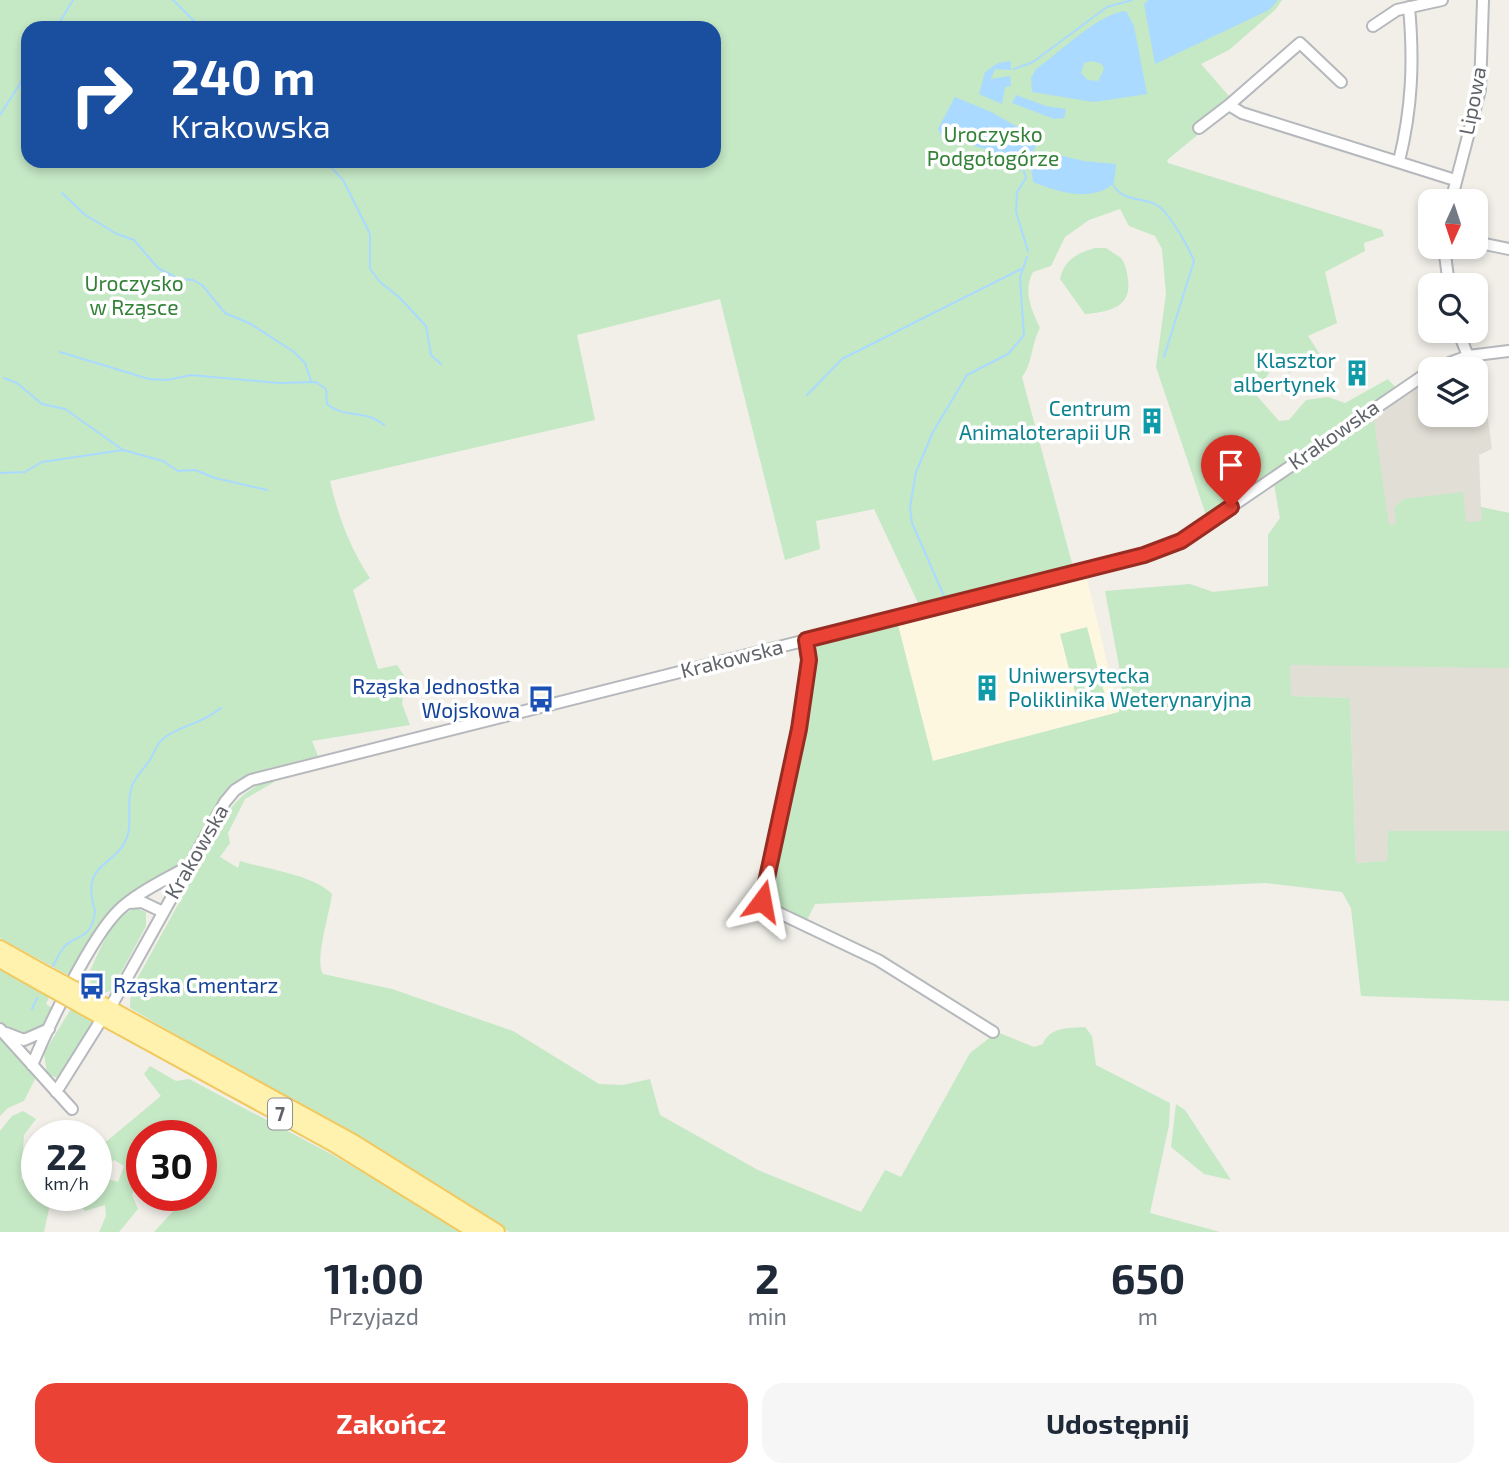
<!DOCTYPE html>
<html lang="pl">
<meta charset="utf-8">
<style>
body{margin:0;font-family:"Exo 2",sans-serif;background:#f6f6f7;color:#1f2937;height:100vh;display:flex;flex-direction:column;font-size:26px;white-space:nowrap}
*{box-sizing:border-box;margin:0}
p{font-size:23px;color:#747a83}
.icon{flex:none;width:38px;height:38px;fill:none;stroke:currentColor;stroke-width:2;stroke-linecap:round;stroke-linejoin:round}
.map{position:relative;height:1232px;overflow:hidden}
.sheet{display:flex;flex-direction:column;background:#fff;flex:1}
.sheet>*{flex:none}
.hud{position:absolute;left:21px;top:21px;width:700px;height:147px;border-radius:21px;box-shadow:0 4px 10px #0003;background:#1a4fa0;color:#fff;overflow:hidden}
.needle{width:46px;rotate:183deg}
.buttons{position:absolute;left:1418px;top:189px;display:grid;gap:14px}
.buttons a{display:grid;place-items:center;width:70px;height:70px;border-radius:14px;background:#fff;box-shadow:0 4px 10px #0003;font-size:35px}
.speed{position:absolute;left:21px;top:1120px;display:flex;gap:14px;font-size:35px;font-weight:700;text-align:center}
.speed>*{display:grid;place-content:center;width:91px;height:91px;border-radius:50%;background:#fff;box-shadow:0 4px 10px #0003;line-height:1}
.speed small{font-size:18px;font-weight:400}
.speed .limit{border:10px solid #d22;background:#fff;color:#111}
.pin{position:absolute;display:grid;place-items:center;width:60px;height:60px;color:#fff;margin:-72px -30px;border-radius:50% 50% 50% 0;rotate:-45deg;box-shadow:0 0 7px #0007}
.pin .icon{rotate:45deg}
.me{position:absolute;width:77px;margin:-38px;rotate:13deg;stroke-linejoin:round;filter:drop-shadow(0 0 5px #0008)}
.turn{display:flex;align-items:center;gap:24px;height:147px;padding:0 35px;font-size:32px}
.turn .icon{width:91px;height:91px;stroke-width:2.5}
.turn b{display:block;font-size:49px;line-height:60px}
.eta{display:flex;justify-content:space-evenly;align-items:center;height:119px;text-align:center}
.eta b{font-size:42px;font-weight:700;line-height:49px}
.cta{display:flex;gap:14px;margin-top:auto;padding:14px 35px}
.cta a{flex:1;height:80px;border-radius:21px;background:#ea4335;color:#fff;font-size:28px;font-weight:700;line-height:80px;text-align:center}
.cta a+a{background:#f6f6f7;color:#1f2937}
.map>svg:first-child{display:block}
.commercial{fill:#fef7e0}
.education{fill:#e1ded6}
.green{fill:#c5e8c5;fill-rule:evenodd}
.water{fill:#aadaff;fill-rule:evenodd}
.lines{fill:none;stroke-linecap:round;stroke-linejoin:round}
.stream{stroke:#aadaff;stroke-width:2}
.minor-casing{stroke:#b5b8bc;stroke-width:14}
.major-casing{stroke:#f2c960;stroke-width:18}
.minor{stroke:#fff;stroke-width:10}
.major{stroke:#fff2af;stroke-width:14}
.major-bridge-casing{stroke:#f2c960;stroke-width:18;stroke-linecap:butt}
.major-bridge{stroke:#fff2af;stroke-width:14}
.route-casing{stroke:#982c22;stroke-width:18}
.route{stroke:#ea4335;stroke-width:12}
.labels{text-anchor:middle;stroke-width:7;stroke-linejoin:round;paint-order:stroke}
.shield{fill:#fff;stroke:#8f9295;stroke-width:2}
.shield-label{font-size:19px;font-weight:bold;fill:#5f6368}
.street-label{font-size:21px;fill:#5f6368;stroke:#fff}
.park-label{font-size:21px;fill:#348238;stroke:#fff}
.culture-label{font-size:21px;fill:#0d838f;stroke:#fff;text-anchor:end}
.transit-label{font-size:21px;fill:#164399;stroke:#fff;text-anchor:end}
</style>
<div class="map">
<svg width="1509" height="1232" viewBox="0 0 1509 1232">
<rect width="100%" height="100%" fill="#f1efe8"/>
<path class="commercial" d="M1087,579l32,133 -187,49 -34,-136z"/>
<path class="education" d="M1475,375l12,37 5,37 -13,6 2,52 28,6v318h-120l-2,30 -31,2 -6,-165 -59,-2 -21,-31 -2,-130 12,-17 -6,-35 156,-107v39h45z"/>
<path class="green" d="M0,0h1282l-6,9 -47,41 -28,14 28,32 -32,28 8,5 -38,31 1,3 214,67 2,6 -20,7 1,8 -40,21 12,51 -29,13 15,23 -6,10 -16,-2 -12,6 -14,-13 -18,36 22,25 10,-1 17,-20 22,-3 17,6 43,-24 7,8 -188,131 -51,-151 10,-73 -4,-45 -7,-13 -26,-10 -9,-17 -31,11 -24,17 -14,29 -18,6c-10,19 -2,37 7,56 -9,16 -7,35 -18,49l51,190 -154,38 -45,-96 -58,12 4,28 -35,11 -65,-261 -143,36 18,85 -265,61c8,35 20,67 40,97l-17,12 25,79 19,-4 8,12 -3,27 8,21 -98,16 6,15 -56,14 -26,13 -16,16 -34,63 -77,50 -35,62h-8l-66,-36zM28,28h686v133h-686z
M1095,248h11l15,10c5,7 6,14 7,22 4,28 -21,32 -43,34l-25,-35c4,-19 17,-26 35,-31z
M1373,414l16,111 7,-1 -2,-16 9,-9 60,-7 3,30 16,-1 -1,-14 28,6v155l-219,-3 1,31 59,2 6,165 31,-2 1,-30h121v170l-148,-5 -10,-88 -9,-16 -77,-9 -450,21 -8,16 -39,-17 -2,-13 51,-243 4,-4 77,-18 35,136 186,-49 3,-30 -17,-91 85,-7 23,8 55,-6v-51l12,-17 -6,-35z
M1087,627l14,54 -17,4 1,4 16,-7 4,13 -26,13 -19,-74z
M273,778l1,4 -29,17 -17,34 2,10 -10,14 18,11 2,-7c26,8 74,14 92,33 -2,18 -18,67 -9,80l69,15 121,42 86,53 24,1 27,-6 10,36 98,55 103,42 24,-42 16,7 69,-124 27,-21 37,15 9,-3c6,-17 27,-16 42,-17l7,9 4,29 74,38 -1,22 -19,88 70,19h-711l-144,-92 -94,-50 -141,-82 1,-18 77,-140 -1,-5c20,-32 29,-52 66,-67z
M136,908l10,4v14l-35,65 -8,2 -14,-8 5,-10 -4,-4c10,-21 22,-55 46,-63z
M0,970l50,25 -4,9 8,5c-14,23 -32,36 -54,12z
M72,1007l24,12 -36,60 -13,-5 -3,-21z
M0,1038l36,39 -12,24 -16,7 -8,8z
M150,1066l26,15 13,-2 142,75 134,78h-311l34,-37h13v-59h-59v51h-7l-3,8 6,14 -19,23h-20l7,-16 -1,-11 -20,6 -8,-10 2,-6h17v-20l22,7 6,-16 -10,-6 -9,6 -9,-3v-19l11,-3 54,-45 -17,-22z
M1176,1104l9,6 46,70 -27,-6 -33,-27z
M23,1111l13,8 -12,16 -3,44 6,1 1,-21 9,-1v37h15l-8,37h-44v-101l12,-15z"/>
<path class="water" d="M1148,0h130l-9,10 -114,54 -11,-60z
M1126,11l8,15 13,68 -53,8 -62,-10 -1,-14 5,-9c22,-15 64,-57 90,-58zM1092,61l10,3 2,5 -6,12 -10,-1 -7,-7 3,-10z
M1011,61v9l-16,-1 -4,10 19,-3 1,10 -6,1 -3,17 -23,-10 6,-22 13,-9z
M1016,95l30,11 20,3 -2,9 -10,1 -42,-16z
M955,97l36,15 45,25c2,11 -8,28 -20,29l-31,-17 -43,-13 -4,-7z
M1041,151l43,10 32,3 -2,19c-22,20 -56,9 -81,-1l-2,-14z"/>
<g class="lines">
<path class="stream" d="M173,0l28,28
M56,28l17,-28
M1014,69l19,-7 74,-55 25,-7
M0,115l28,-44
M325,161l18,19 27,54v35l10,13 19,15 27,29 5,29 10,9
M1022,165l4,13 -9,14 -1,20 12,39
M1113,185c12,18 28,11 44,20 12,7 32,43 37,56l-30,96
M62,193l22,21 33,20 17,6 24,28 21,11 14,1 9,5 23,28 26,11 43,28 11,11 6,18
M60,352l89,27 18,1 24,-5 88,8 37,-1 10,7 1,15c17,15 36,4 57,21
M4,378l13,5 25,21 23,5 58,41
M807,395l35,-36 179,-90
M0,473l25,-1 17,-10 81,-12 40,11 15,10 17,-1 20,8 52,12
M944,596l-32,-73 -2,-16 6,-35 17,-40 34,-57 41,-21 16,-19 -4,-57 7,-21
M53,966c3,-6 7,-14 11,-19 11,-13 28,-6 31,-36 -16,-52 23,-42 33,-77 4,-15 -2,-32 4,-48 4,-10 12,-17 18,-26 4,-7 7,-17 14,-22 17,-13 36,-13 57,-30
M32,1009l5,-11"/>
<g class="minor-casing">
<path id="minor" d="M1373,26l24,-16 45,-10
M1341,82l-41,-39 -71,62 13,8 213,67
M1199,128l30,-23
M1399,161c13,-52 15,-100 10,-154
M1451,201l29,-111 3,-90
M1475,242l34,7
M1444,247l5,38
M1458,331l10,25
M1433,369l35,-13 41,-5
M806,640l3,20 -10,69 -37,172 17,12 99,47 115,72
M129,903l13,-1 21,10
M110,1008l115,-206 10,-12 16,-10 893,-225 37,-14 249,-170
M0,1029l72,80
M6,1033l18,7 25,-11
M32,1065c16,-38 59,-128 87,-155 19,-18 46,-30 68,-43
M56,1092l47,-75"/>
</g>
<g class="major-casing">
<path id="major" d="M0,948l50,28
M0,960l44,25
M89,997l264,145 144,90
M80,1005l252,138 144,89"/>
</g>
<use href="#minor" class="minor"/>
<use href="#major" class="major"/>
<g class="major-bridge-casing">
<path id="major-bridge" d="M50,976l39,21
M44,985l36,20"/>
</g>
<use href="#major-bridge" class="major-bridge"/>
</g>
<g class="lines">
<g class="route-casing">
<path id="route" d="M762,901l37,-172 10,-69 -3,-20 338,-85 37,-14 50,-34"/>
</g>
<use href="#route" class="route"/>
</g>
<defs>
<g id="building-bare" transform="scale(2.1)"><path d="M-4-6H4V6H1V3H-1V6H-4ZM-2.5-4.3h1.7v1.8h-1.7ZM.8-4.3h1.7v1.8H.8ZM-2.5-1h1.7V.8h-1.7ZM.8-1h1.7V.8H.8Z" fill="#0f9aa8" stroke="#fff" stroke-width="2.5" paint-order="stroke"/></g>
<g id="bus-bare" transform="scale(2.1)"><path d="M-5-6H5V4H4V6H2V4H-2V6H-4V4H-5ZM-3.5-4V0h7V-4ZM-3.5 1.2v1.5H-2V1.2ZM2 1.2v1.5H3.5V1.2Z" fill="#1a4fb4" stroke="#fff" stroke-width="2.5" paint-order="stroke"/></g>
</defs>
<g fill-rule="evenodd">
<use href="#building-bare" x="1357" y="373"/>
<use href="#building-bare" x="1152" y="421"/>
<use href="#building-bare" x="987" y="688"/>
<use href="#bus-bare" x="541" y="699"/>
<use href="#bus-bare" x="92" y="986"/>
</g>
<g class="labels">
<rect class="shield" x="268" y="1098.5" width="24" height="31" rx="5"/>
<g class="shield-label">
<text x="280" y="1121">7</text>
</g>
<g class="street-label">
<text transform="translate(1473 101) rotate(-79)" y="7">Lipowa</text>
<text transform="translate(1334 435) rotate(-35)" y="7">Krakowska</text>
<text transform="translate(732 659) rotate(-14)" y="7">Krakowska</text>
<text transform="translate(197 852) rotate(-60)" y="7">Krakowska</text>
</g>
<g class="park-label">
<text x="993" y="142">Uroczysko<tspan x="993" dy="24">Podgołogórze</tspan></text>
<text x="134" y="291">Uroczysko<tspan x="134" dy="24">w Rząsce</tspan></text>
</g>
<g class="culture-label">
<text x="1336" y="368">Klasztor<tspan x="1336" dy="24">albertynek</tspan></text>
<text x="1131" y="416">Centrum<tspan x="1131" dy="24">Animaloterapii UR</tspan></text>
<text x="1008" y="683" text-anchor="start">Uniwersytecka<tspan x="1008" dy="24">Poliklinika Weterynaryjna</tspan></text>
</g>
<g class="transit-label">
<text x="520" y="694">Rząska Jednostka<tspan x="520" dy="24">Wojskowa</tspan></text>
<text x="113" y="993" text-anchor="start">Rząska Cmentarz</text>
</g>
</g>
</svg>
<div class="buttons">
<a><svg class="needle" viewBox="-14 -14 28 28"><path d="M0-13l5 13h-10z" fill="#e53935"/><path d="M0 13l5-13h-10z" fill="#747a83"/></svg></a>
<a><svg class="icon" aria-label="search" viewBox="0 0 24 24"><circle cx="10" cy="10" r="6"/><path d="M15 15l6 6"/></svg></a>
<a><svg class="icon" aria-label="layers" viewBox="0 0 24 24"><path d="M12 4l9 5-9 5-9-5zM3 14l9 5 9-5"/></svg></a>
</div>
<div class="speed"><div>22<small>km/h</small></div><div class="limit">30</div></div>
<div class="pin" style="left:1231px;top:507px;background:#d93025"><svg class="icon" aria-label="arrive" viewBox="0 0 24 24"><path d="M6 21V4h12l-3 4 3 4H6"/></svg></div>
<svg class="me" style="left:762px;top:901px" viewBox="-20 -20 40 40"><path d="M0-17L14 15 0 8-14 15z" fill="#ea4335" stroke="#fff" stroke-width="4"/></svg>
<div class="hud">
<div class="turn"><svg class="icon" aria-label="right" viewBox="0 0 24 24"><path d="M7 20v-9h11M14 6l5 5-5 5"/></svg><div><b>240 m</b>Krakowska</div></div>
</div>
</div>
<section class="sheet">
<div class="eta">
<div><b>11:00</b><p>Przyjazd</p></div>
<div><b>2</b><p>min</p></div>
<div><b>650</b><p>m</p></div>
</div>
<div class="cta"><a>Zakończ</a><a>Udostępnij</a></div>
</section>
